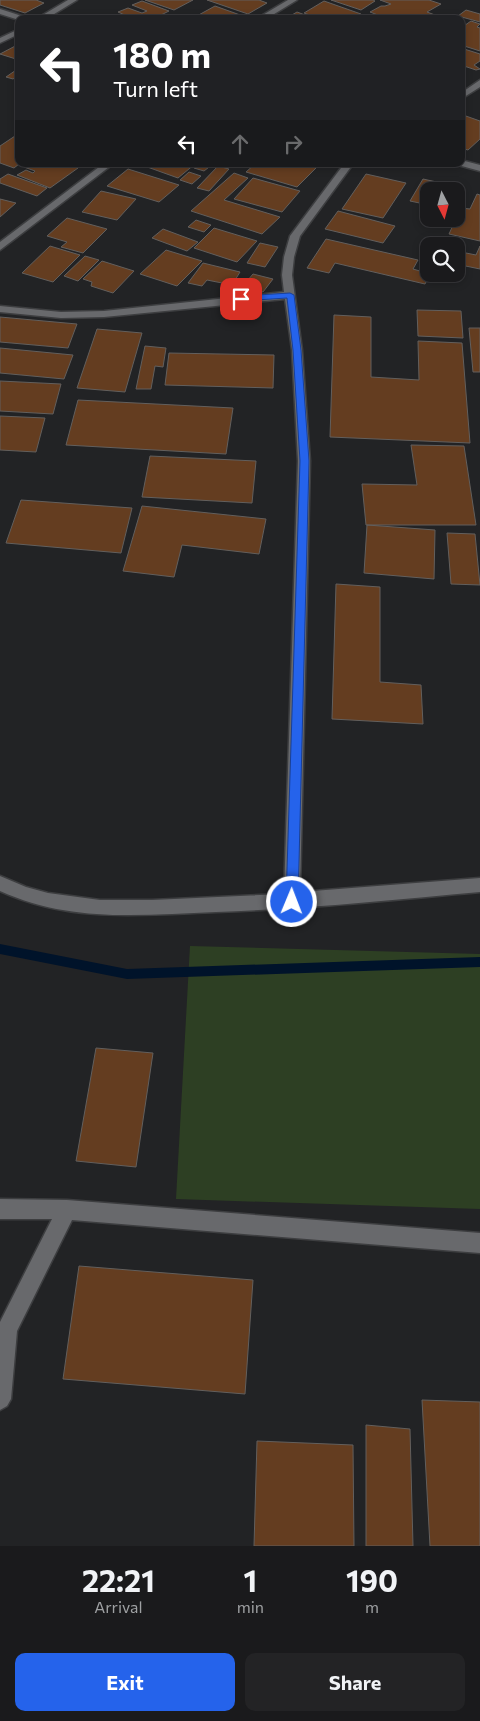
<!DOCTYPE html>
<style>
body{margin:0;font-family:Commissioner,sans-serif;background:#232325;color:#f1f3f6;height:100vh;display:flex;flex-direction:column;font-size:19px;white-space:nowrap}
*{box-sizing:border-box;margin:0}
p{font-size:16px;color:#9fa1a3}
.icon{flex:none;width:28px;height:28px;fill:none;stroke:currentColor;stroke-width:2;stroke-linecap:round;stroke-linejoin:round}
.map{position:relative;height:1546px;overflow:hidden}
.details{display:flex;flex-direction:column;background:#1a1a1c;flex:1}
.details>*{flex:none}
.banner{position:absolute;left:15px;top:15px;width:450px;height:152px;border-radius:10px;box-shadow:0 2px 8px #0003,0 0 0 1px #38383b;background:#202124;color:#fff;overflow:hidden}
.needle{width:32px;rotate:174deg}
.fabs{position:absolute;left:420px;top:182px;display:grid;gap:10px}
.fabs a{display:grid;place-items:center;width:45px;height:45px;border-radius:10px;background:#1a1a1c;box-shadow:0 2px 8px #0003,0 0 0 1px #38383b;font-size:25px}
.pin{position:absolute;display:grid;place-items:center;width:42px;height:42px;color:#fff;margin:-21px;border-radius:10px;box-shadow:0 2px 8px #0006}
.me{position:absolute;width:55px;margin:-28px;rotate:1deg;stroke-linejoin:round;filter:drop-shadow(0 0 4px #0008)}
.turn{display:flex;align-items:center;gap:18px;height:105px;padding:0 15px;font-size:22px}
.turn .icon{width:65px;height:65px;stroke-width:2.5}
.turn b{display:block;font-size:35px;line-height:42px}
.lanes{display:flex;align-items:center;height:48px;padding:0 15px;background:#0003;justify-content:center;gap:25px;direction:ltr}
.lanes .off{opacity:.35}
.eta{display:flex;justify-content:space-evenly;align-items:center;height:85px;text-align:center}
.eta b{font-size:30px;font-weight:700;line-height:35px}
.action{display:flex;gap:10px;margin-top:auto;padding:10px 15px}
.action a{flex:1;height:58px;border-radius:10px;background:#2563eb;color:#fff;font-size:20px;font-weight:700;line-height:58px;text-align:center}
.action a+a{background:#232325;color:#f1f3f6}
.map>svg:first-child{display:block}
.green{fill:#2d3f23}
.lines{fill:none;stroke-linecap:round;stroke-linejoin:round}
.stream{fill:#00132a;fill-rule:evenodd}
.building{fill:#643d20;stroke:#625f5d}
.minor-casing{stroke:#3d3e40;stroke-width:3}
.minor{fill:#68696c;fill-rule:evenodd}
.route{fill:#2563eb;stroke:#184099}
</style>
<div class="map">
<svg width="480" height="1546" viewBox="0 0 480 1546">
<rect width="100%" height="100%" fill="#222325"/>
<path class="green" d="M190,946l290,8v255l-304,-10z"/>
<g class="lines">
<path class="stream" d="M0,944l127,25 353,-12v10l-353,12 -127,-25z"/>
</g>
<path class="building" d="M0,0h36l8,3 -19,10 -25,-8z
M145,0h48l-19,10z
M207,0h52l8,3 -19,11z
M331,0h42l2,1 -14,9z
M380,0h49l12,4 -14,8 8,3 -6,4h-29l-13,-4 -4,2 -13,-5 11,-6h4l6,-2z
M142,1l27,10 -16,8h-19l-16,-7 10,-4 14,5 5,-2 -15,-6z
M324,1l37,13 -9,5h-31l-17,-6z
M215,6l28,10 -4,3 -44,-2z
M466,10l14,4v8l-22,-6z
M297,12l19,7h-31z
M471,21l9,3 -3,3 3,1v23l-19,-6v-17z
M19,44v16l-19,-6z
M461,48l19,6v7l-6,4 6,4 -4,1 -15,-5z
M19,68v7l-6,4 -7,-2z
M463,115l17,6v18l-12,11 -7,-2z
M15,136l4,2v26l-5,4 -14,-5v-17z
M28,164l14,3 2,-3h22l12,4 -28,20 -33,-13 9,-5 7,3 2,-2 -11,-4z
M139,164h56l-17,14z
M199,164h14l-9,7 -10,-3z
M255,164h45l16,4 -19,19 -51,-15z
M218,166l11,3 -20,22 -12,-3z
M128,169l51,16 -20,17 -52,-16z
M189,172l12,4 -9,8 -12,-4z
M234,173l14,5 -24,22 56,17 -18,17 -71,-23z
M8,174l39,14 -10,8 -37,-13v-4z
M366,174l40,9 -23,35 -41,-9z
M253,178l47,13 -18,21 -48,-13z
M423,179l32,7 -3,5h-23v14l-19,-4z
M101,191l35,8 -19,21 -35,-8z
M477,194l3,1v46l-31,-7 12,-26 9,1z
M0,199l16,4 -16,14z
M338,211l57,15 -12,17 -58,-14z
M67,218l40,11 -24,24 -22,-6 6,-5 -20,-6z
M196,220l15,5 -7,7 -16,-5z
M214,228l43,13 -20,21 -43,-14z
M163,229l35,13 -11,9 -35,-13z
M326,239l92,21 -5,9 17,5 -5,10 -90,-21 -6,10 -22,-5z
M260,243l18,4 -13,20 -18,-4z
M50,246l30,9 -27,27 -31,-9z
M480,246v23l-24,-5v-13l20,4z
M166,250l36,11 -25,25 -37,-12z
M85,256l14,4 -21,21 -14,-5z
M102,261l32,10 -21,22 -22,-7 1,-4 -9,-3z
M203,263l37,9 -8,13 -25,-5 -5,6 -14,-3z
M253,274l20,5 -10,13 -21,-5z
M417,310l44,1 2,27 -45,-2z
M334,315l37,2v60l48,3 -1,-39 44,2 8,100 -140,-6z
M0,317l77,7 -9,24 -68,-6z
M469,328h11v44h-7z
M97,329l45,4 -17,59 -48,-4z
M145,346l21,2 -3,19 -8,-1 -4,23h-15z
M0,348l73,7 -9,24 -64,-6z
M169,353l105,2 -1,33 -108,-3z
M0,381l61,3 -8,30 -53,-3z
M78,400l155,8 -7,46 -160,-9z
M0,416l45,2 -9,34 -36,-2z
M411,445l53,1 12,79h-110l-4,-41 55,1z
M150,456l106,5 -4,42 -110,-6z
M21,500l111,8 -11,45 -115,-10z
M142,506l124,13 -7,35 -77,-9 -8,32 -51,-6z
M367,525l68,5 -1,49 -70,-6z
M447,533l28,1 5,51 -29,-1z
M336,584l44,3v95l41,3 2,39 -91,-5z
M96,1048l57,5 -17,114 -60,-6z
M79,1266l174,14 -8,114 -182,-15z
M422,1400l58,2v144h-50z
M366,1425l44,4 3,117h-47z
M257,1441l96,4 1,101h-100z"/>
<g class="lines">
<g class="minor-casing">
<path id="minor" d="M68,0h9l-31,19h-10z
M288,0h9l-31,19h-10z
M0,9l25,8 1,2h-7v1l-19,-6z
M19,29v5l-19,9v-5z
M480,80v7l-19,12v-6z
M461,160l19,5v6l-22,-6 3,-1z
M103,164h10l-113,86v-8z
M344,164h9l-53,72 -6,21 -2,18 10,75 8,111 -10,431 180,-14v14c-88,8 -176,17 -264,20 -76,3 -145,11 -216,-21v-15l26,11 22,6 52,7h52l132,-6 14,-433 -6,-111 -7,-51 -181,18 -43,1 -61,-6v-6l61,6 43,-1 180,-19 -2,-17 2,-18 6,-21z
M0,1199l67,1 413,33v20l-408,-33 -55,111 -6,68 -4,7 -7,4v-88l52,-103h-52z"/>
</g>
<use href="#minor" class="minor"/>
</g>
<path class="route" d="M290,293l4,2 7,55 8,111 -11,441 -2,4 -4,2 -4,-2 -2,-4 14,-441 -7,-111 -6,-52 -46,3 -4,-2 4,-3z"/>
</svg>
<div class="fabs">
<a><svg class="needle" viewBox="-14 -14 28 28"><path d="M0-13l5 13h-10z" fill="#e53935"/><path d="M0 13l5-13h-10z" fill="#9fa1a3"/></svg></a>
<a><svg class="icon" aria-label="search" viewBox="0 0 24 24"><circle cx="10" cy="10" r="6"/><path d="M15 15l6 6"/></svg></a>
</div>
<div class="pin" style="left:241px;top:299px;background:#d93025"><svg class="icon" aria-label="arrive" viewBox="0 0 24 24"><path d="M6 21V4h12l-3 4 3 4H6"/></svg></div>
<svg class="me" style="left:292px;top:902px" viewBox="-20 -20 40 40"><circle r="17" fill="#2563eb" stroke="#fff" stroke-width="3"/><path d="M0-11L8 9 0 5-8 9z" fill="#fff"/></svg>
<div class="banner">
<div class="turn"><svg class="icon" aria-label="left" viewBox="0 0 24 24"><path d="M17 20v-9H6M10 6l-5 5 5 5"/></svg><div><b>180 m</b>Turn left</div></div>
<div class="lanes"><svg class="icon" aria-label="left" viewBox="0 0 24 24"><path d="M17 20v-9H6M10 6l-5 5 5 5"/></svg><svg class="icon off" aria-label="ahead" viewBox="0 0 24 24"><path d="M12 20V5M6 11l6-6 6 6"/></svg><svg class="icon off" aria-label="right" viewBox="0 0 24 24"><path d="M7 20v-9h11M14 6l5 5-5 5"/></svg></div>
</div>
</div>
<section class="details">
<div class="eta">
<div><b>22:21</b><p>Arrival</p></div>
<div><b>1</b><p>min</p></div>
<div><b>190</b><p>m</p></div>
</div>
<div class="action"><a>Exit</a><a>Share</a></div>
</section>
